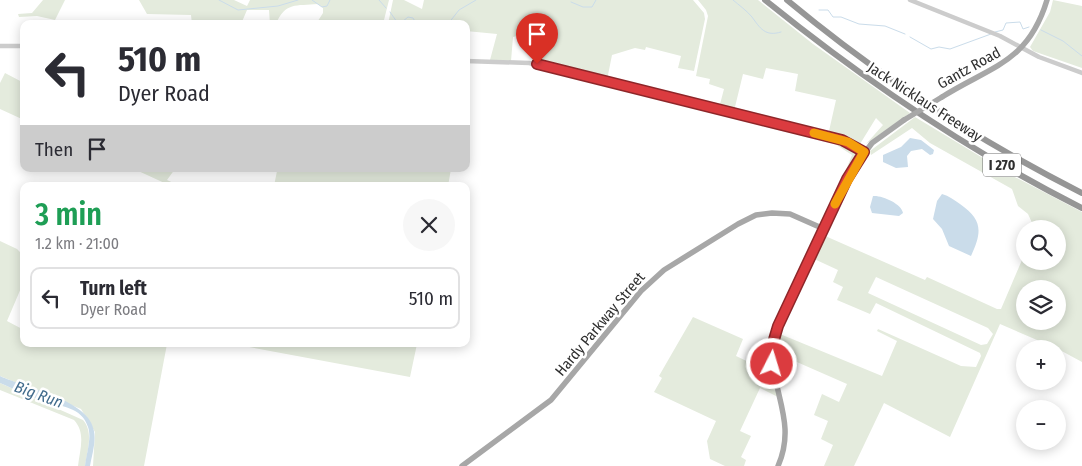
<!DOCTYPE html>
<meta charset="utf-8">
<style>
body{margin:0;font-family:"Fira Sans Condensed",sans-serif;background:#f7f7f7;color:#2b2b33;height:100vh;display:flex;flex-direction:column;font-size:19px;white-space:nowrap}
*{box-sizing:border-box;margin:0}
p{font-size:16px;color:#7c7c81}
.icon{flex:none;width:28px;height:28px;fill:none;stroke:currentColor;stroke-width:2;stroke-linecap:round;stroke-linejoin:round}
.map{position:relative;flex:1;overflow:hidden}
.drawer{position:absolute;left:20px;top:182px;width:450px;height:165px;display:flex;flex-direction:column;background:#fff;border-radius:10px;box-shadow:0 2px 12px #0003}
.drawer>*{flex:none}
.guide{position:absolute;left:20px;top:20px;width:450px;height:152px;border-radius:10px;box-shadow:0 2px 12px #0003;background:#fff;color:#2b2b33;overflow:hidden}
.controls{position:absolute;left:1016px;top:220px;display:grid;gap:10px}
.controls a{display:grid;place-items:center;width:50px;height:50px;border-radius:50%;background:#fff;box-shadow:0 2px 12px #0003;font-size:25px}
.pin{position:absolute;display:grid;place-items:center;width:42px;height:42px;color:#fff;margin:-51px -21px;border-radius:50% 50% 50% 0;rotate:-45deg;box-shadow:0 0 5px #0007}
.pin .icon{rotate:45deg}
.me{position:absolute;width:55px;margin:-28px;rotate:5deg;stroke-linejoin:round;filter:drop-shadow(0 0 4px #0008)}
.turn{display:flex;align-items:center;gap:18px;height:105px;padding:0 15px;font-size:22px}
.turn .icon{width:65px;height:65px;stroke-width:2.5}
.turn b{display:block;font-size:35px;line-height:42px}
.then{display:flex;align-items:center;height:48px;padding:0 15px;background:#0003;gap:10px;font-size:19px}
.round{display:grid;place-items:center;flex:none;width:52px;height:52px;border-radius:26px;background:#f7f7f7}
.headline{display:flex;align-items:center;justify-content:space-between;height:85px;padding:0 15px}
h1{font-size:30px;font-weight:600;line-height:38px;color:#1e9e55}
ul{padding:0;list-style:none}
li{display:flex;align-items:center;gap:15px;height:62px;margin:0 10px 8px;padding:0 5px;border:2px solid #e1e1e2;border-radius:10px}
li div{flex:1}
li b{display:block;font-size:19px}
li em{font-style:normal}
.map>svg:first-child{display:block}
.green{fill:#e4ebdd;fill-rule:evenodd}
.water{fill:#cadcea}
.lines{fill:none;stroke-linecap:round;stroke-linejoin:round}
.stream{stroke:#cadcea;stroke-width:1}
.minor{stroke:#ccc;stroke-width:4.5}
.major{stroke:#a7a7a7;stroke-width:5.5}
.highway{stroke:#969696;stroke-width:6}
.major-bridge{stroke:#a7a7a7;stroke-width:5.5}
.route-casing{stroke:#8e2629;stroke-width:12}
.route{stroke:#db3b3f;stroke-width:9}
.slow{stroke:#f59e0b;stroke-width:9}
.labels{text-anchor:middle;stroke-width:5;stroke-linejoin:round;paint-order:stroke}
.shield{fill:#fff;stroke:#6d6d6d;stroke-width:1}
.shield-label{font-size:14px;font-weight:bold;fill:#2f2f2f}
.street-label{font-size:15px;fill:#2f2f2f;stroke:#fff}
.water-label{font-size:16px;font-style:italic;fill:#416b8c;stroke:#fff}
</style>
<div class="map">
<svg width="1082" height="466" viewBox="0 0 1082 466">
<rect width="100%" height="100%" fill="#fff"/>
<path class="green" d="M43,0h22l-10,20 -18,-4 -18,1 -1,-3 14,-1z
M139,0h95l13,6 3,-6h139l-5,20 -23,4h-45l7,-11v-5l-5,-4c-22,2 -33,-2 -42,20h-6l-1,-14h-22l-6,14h-49l-1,-9 -44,-1z
M393,0h11l18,9 2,-9h269l11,13 1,6 -11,52 -16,-3 3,-12 -35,-9 -1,3 -10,-2 -23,7 -5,25 -69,-17 2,-11 -23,-16 -4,1 -2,24 -21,-1 7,-26 -31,-3v-7h-78z
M698,0h60l55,44 97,69 -44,31 17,-19 -7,-7 -16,26 -42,-13h11l7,-31 -41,-9 3,-17 -32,-6 -3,11 -20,-5 -9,37 -15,-3 5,-19 -15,-5 1,-5 -14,-3 12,-60 -2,-6z
M1053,0l29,6v62l-49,-17 -3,-4 20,-35z
M5,73l19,10v37l-24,-11v-26z
M915,117l96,58 71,37v150l-24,-13 -58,-25 -50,113 -66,-34 -30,63h-30l9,-21 -12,-6 7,-18 -14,-6 8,-21 17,8 8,-18 -73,-32 3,-17 3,-1 102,42 15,-35 -20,-10 1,-2 83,37 15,1 5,-11 -1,-3 -104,-50 -6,11 -33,-14 6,-13 -10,-5 5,-12 -26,-12 11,-23 102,45 2,-3 70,32h4l24,-56v8h33v-32h-27l2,-4 -5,-11 -10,-8 -6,-17 -82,-46 -18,-15 -41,27 -1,-4zM876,277l112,51 5,6 -6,10 -6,1 -113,-52zM1025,289h33v32h-33z
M814,135l30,8 13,8v5l-9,15 -2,-1 6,-15 -17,-11 -22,-6z
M134,169h41l-8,11 13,6h-9z
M270,169h181l-3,17h-174l3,-15z
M0,241l17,8 7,7v25l-17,40 17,9v14h143l-23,122h-51l2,-34 -14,-23 -81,-33z
M693,317l50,22 -7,17 36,17 6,24 -18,-9 -20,43 11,5 -10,21 5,3 -2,6h-19l-15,-7 -3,-18 9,-20 -62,-29 8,-14 -3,-2 4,-7z
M233,344h184l-7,33z
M0,383l83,37c11,12 4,32 2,46h-7c2,-17 8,-33 -4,-46l-74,-30z"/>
<path class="water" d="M910,138l11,2 13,10 -1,4 -3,1 -8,-6 -11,2 -4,5 1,11 -12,1 -13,-6v-7l18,-8z
M942,194c7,2 12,6 18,10 23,16 22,28 11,52l-22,-10 -7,-17 -9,-10 4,-18z
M873,196c9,-1 29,8 30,17l-4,3 -27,-3 -2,-6z
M0,376c26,12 90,24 94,55 2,11 -2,24 -4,35h-5c1,-11 7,-28 3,-39 -6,-20 -28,-21 -45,-26 -14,-4 -29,-12 -43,-18z"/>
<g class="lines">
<path class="stream" d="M219,0l19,10 40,-4 20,-6
M312,0l10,7 5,-1 3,-6
M379,0l7,8
M733,0c6,5 14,11 19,17 8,11 13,20 29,15
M571,2l12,5h9l4,-7
M819,10h9l5,7h8l18,7 26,2 20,8
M390,12l7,10h5l6,-5 5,1 3,5 11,1
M448,24l11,-14 17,-10
M1041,30l22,11 19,15
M995,32l8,-2 3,-7 14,-1 3,7 6,-2
M910,37l21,12 8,-2 11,2 41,-15"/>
<path class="minor" d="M910,0l90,36 39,21 43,16
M0,46h24
M466,61l63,2 27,6 286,71 22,12"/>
<path class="major" d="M942,97c49,-31 86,-34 105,-97
M462,466l89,-66 90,-109 23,-21 74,-46 18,-9 16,-2 18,1 34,15
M778,466c23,-52 -19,-86 0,-140l74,-156 20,-27 32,-23"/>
<path class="highway" d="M765,0c99,80 203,151 317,208
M787,0c90,75 190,140 295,193"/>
<path class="major-bridge" d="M904,120l38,-23"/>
</g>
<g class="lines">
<g class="route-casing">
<path id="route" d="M537,64l305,76 22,12 -17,27 -69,147 -5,17 -1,21"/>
</g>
<use href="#route" class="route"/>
<path class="slow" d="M814,133l34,9 16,10 -29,52"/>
</g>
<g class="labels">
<rect class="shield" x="983" y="153.5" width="38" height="23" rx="4"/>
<g class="shield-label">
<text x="1002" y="170">I 270</text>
</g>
<g class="street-label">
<text transform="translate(969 68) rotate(-29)" y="5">Gantz Road</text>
<text transform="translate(925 102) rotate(33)" y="5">Jack Nicklaus Freeway</text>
<text transform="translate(600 324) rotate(-50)" y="5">Hardy Parkway Street</text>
</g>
<g class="water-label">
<text transform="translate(39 394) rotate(20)" y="6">Big Run</text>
</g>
</g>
</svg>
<div class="controls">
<a><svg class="icon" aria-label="search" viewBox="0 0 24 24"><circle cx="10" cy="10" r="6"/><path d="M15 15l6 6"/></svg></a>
<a><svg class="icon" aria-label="layers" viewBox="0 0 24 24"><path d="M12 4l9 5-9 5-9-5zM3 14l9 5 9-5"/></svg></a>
<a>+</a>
<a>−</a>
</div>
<div class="pin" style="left:537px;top:64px;background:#d93025"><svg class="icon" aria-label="arrive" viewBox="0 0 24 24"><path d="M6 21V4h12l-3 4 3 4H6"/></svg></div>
<svg class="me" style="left:772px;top:364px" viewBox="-20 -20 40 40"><circle r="17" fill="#db3b3f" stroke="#fff" stroke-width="3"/><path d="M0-11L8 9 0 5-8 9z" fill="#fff"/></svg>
<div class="guide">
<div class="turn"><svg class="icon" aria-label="left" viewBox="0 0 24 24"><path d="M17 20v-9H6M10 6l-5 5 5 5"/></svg><div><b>510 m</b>Dyer Road</div></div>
<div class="then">Then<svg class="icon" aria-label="arrive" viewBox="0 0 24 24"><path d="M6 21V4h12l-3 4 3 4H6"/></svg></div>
</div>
<section class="drawer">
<div class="headline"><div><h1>3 min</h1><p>1.2 km · 21:00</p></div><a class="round"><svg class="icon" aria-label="close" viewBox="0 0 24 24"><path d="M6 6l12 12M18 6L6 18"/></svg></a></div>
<ul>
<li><svg class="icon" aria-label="left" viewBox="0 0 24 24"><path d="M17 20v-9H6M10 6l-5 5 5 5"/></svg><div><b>Turn left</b><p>Dyer Road</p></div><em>510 m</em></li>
</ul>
</section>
</div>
